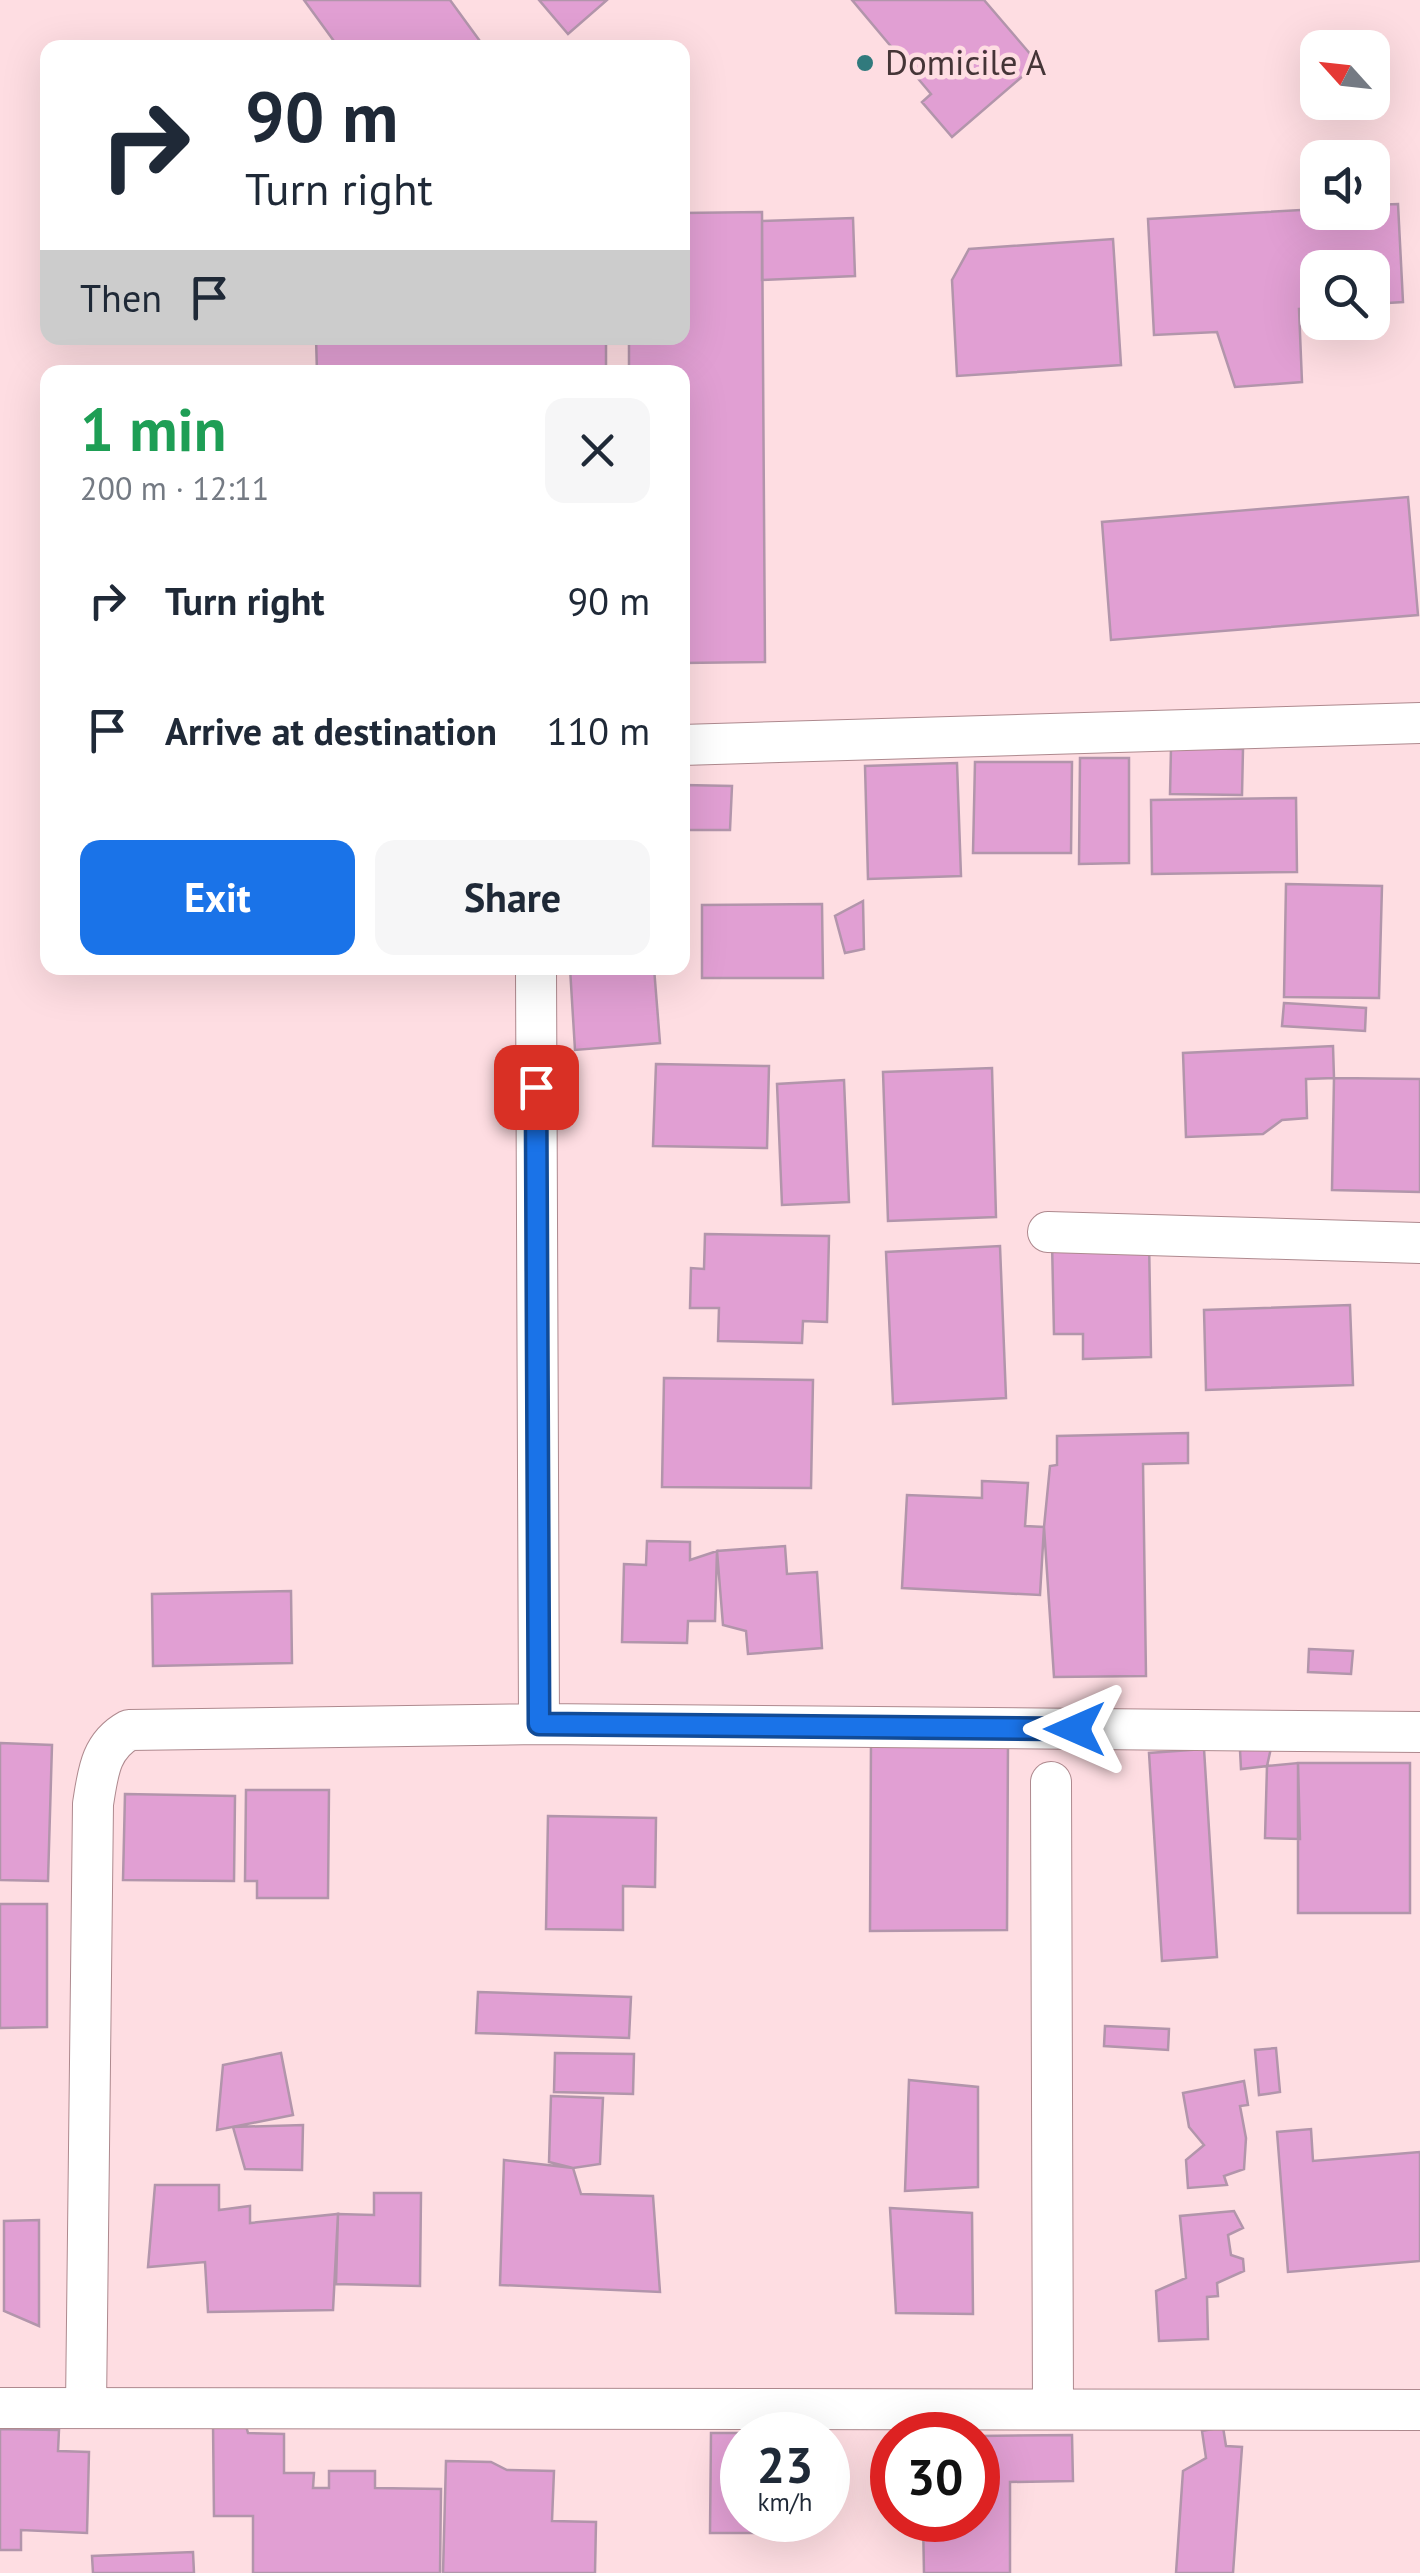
<!DOCTYPE html>
<meta charset="utf-8">
<style>
body{margin:0;font-family:"PT Sans",sans-serif;background:#f6f6f7;color:#1f2937;height:100vh;display:flex;flex-direction:column;font-size:38px;white-space:nowrap}
*{box-sizing:border-box;margin:0}
p{font-size:32px;color:#747a83}
.icon{flex:none;width:55px;height:55px;fill:none;stroke:currentColor;stroke-width:2;stroke-linecap:round;stroke-linejoin:round}
.map{position:relative;flex:1;overflow:hidden}
.drawer{position:absolute;left:40px;top:365px;width:650px;height:610px;display:flex;flex-direction:column;background:#fff;border-radius:20px;box-shadow:0 10px 40px #0002}
.drawer>*{flex:none}
.top-card{position:absolute;left:40px;top:40px;width:650px;height:305px;border-radius:20px;box-shadow:0 10px 40px #0002;background:#fff;color:#1f2937;overflow:hidden}
.needle{width:65px;rotate:297deg}
.buttons{position:absolute;left:1300px;top:30px;display:grid;gap:20px}
.buttons a{display:grid;place-items:center;width:90px;height:90px;border-radius:20px;background:#fff;box-shadow:0 10px 40px #0002;font-size:50px}
.speed{position:absolute;left:720px;top:2412px;display:flex;gap:20px;font-size:50px;font-weight:700;text-align:center}
.speed>*{display:grid;place-content:center;width:130px;height:130px;border-radius:50%;background:#fff;box-shadow:0 10px 40px #0002;line-height:1}
.speed small{font-size:25px;font-weight:400}
.speed .limit{border:15px solid #d22;background:#fff;color:#111}
.pin{position:absolute;display:grid;place-items:center;width:85px;height:85px;color:#fff;margin:-42px;border-radius:20px;box-shadow:0 5px 15px #0006}
.me{position:absolute;width:110px;margin:-55px;rotate:270deg;stroke-linejoin:round;filter:drop-shadow(0 0 8px #0008)}
.turn{display:flex;align-items:center;gap:35px;height:210px;padding:0 40px;font-size:45px}
.turn .icon{width:130px;height:130px;stroke-width:2.5}
.turn b{display:block;font-size:70px;line-height:85px}
.then{display:flex;align-items:center;height:95px;padding:0 40px;background:#0003;gap:20px;font-size:38px}
.round{display:grid;place-items:center;flex:none;width:105px;height:105px;border-radius:20px;background:#f6f6f7}
.head{display:flex;align-items:center;justify-content:space-between;height:170px;padding:0 40px}
h1{font-size:60px;font-weight:800;line-height:75px;color:#1e9e55}
.action{display:flex;gap:20px;margin-top:auto;padding:20px 40px}
.action a{flex:1;height:115px;border-radius:20px;background:#1a73e8;color:#fff;font-size:40px;font-weight:800;line-height:115px;text-align:center}
.action a+a{background:#f6f6f7;color:#1f2937}
ul{padding:0;list-style:none}
li{display:flex;align-items:center;gap:30px;height:130px;padding:0 40px}
li div{flex:1}
li b{display:block;font-size:38px}
li em{font-style:normal}
.map>svg:first-child{display:block}
.building{fill:#e19fd3;stroke:#b295ab;stroke-width:2.5}
.lines{fill:none;stroke-linecap:round;stroke-linejoin:round}
.minor-casing{stroke:#ae898e;stroke-width:42}
.minor{stroke:#fff;stroke-width:40}
.route-casing{stroke:#114b97;stroke-width:25}
.route{stroke:#1a73e8;stroke-width:18}
.poi-dot{fill:#317a7d;stroke:#fedde2;stroke-width:4}
.labels{text-anchor:middle;stroke-width:9;stroke-linejoin:round;paint-order:stroke}
.poi-label{font-size:35px;fill:#453537;stroke:#fedde2;text-anchor:start}
</style>
<div class="map">
<svg width="1420" height="2573" viewBox="0 0 1420 2573">
<rect width="100%" height="100%" fill="#fedde2"/>
<path class="building" d="M304,0h146l35,48h-146z
M539,0h68l-39,34z
M852,0h132l54,63 -86,74 -30,-35 9,-8z
M1398,204l5,98 -31,2v-36h-54v40l-19,1 3,73 -67,5 -18,-55 -63,3 -6,-116 170,-10v3h54v-7z
M762,212l3,450 -83,1v-291h-53v-34h53v-125z
M853,218l2,58 -93,4v-59z
M1113,239l8,126 -164,11 -5,-96 17,-31z
M316,338h290v34h-289z
M1408,497l10,118 -307,25 -9,-118z
M1171,748l72,1 -1,46 -72,-1z
M1080,758h49v105l-50,1z
M975,762h97l-1,91h-98z
M957,763l4,113 -93,3 -3,-113z
M684,785l48,1 -2,44h-47z
M1296,798l1,74 -145,2 -1,-74z
M1286,884l96,2 -3,112 -95,-1z
M863,901l1,48 -19,4 -10,-37z
M822,904l1,74h-121v-73z
M570,968h84l6,75 -85,7z
M1284,1003l82,5 -1,23 -83,-5z
M1333,1046l1,32 -28,1 1,39 -25,2 -19,14 -77,3 -3,-84z
M656,1064l113,2 -2,82 -114,-2z
M992,1068l4,149 -108,4 -5,-149z
M1334,1078l86,1v113l-88,-2z
M844,1080l5,122 -67,3 -5,-121z
M705,1234l124,2 -2,86 -24,-1 -1,22 -84,-2 1,-33h-29l1,-40 13,1z
M1149,1239l2,118 -68,2v-25h-29l-2,-92z
M1000,1246l6,152 -113,6 -7,-152z
M1350,1305l3,80 -147,5 -2,-80z
M664,1378l149,2 -2,108 -149,-1z
M1188,1433v30l-45,1 3,212 -92,1 -10,-150 6,-61 7,-1v-29z
M982,1481l46,2 -3,43 19,1 -4,68 -138,-7 5,-93 75,3z
M647,1541l43,1v18l27,-9 -2,70h-27l-1,22 -65,-1 2,-78 22,1z
M785,1546l2,28 30,-2 5,76 -74,6 -2,-23 -23,-6 -6,-74z
M291,1591l1,72 -139,3 -1,-72z
M1309,1649l44,2 -2,23 -43,-2z
M871,1741h137l-1,189 -137,1z
M0,1743l52,2 -4,136 -48,-1z
M1271,1748l-4,18 -26,3 -1,-19z
M1204,1749l13,208 -55,4 -13,-208z
M1298,1763l2,76 -35,-1 2,-72z
M1298,1763h112v150h-112z
M246,1790h83l-1,108h-71v-17h-12z
M125,1794l110,2 -1,85 -111,-1z
M548,1816l108,2 -1,69 -32,-1v44l-77,-1z
M0,1904h47v123l-47,1z
M478,1992l153,5 -2,41 -153,-5z
M1105,2026l64,3 -1,21 -64,-4z
M1276,2048l4,44 -21,3 -4,-45z
M281,2053l12,62 -76,15 6,-65z
M555,2053l79,1 -1,40 -79,-2z
M909,2080l69,7v100l-73,4z
M1244,2081l4,24 -8,1 6,32 -2,31 -20,7 3,9 -39,3 -2,-28 18,-15 -15,-18 -6,-34z
M551,2096l52,2 -3,66 -27,4 -24,-6z
M303,2125l-1,45 -57,-1 -12,-42z
M1311,2129l2,32 107,-9v109l-132,11 -11,-140z
M504,2160l69,8 8,26 72,2 7,96 -160,-7z
M155,2185h64v25l31,-4v17l88,-9 -5,96 -125,2 -3,-50 -57,5z
M374,2193h47l-1,93 -84,-2 2,-70 36,1z
M890,2208l82,5 1,101 -77,-1z
M1234,2211l9,17 -15,7 3,20 12,4 1,12 -27,12 1,13 -11,1 1,42 -49,2 -3,-50 30,-13 -6,-62z
M39,2220v106l-35,-15v-90z
M241,2408l7,25 36,1v39h30l-1,15h16v-17h46v17l66,1 -1,84h-187v-57h-39l-1,-93z
M1223,2427l3,19 16,1 -9,126h-57l7,-102 23,-13 -4,-27z
M0,2429l59,1 -1,21 31,1 -2,81 -66,-3v20h-21z
M711,2433h68l-37,2v85h67v13h-99z
M1072,2435l1,46 -63,1v91h-86l-1,-53h55v-84z
M446,2461l45,1 16,8 47,1 -2,50 44,1 -1,51h-152z
M193,2552l1,21h-101l-1,-17z"/>
<g class="lines">
<g class="minor-casing">
<path id="minor" d="M682,745l738,-22
M536,968l3,756
M1048,1232l372,11
M1051,1782l2,627
M86,2407l7,-603c5,-31 7,-58 36,-74l410,-6 881,8
M0,2408l1420,2"/>
</g>
<use href="#minor" class="minor"/>
</g>
<g class="lines">
<g class="route-casing">
<path id="route" d="M536,1087l3,637 536,5"/>
</g>
<use href="#route" class="route"/>
</g>
<circle class="poi-dot" cx="865" cy="63" r="10"/>
<g class="labels">
<g class="poi-label">
<text x="885" y="75">Domicile A</text>
</g>
</g>
</svg>
<div class="buttons">
<a><svg class="needle" viewBox="-14 -14 28 28"><path d="M0-13l5 13h-10z" fill="#e53935"/><path d="M0 13l5-13h-10z" fill="#747a83"/></svg></a>
<a><svg class="icon" aria-label="sound" viewBox="0 0 24 24"><path d="M4 9h4l5-4v14l-5-4H4zM17 9q2 3 0 6"/></svg></a>
<a><svg class="icon" aria-label="search" viewBox="0 0 24 24"><circle cx="10" cy="10" r="6"/><path d="M15 15l6 6"/></svg></a>
</div>
<div class="speed"><div>23<small>km/h</small></div><div class="limit">30</div></div>
<div class="pin" style="left:536px;top:1087px;background:#d93025"><svg class="icon" aria-label="arrive" viewBox="0 0 24 24"><path d="M6 21V4h12l-3 4 3 4H6"/></svg></div>
<svg class="me" style="left:1075px;top:1729px" viewBox="-20 -20 40 40"><path d="M0-17L14 15 0 8-14 15z" fill="#1a73e8" stroke="#fff" stroke-width="4"/></svg>
<div class="top-card">
<div class="turn"><svg class="icon" aria-label="right" viewBox="0 0 24 24"><path d="M7 20v-9h11M14 6l5 5-5 5"/></svg><div><b>90 m</b>Turn right</div></div>
<div class="then">Then<svg class="icon" aria-label="arrive" viewBox="0 0 24 24"><path d="M6 21V4h12l-3 4 3 4H6"/></svg></div>
</div>
<section class="drawer">
<div class="head"><div><h1>1 min</h1><p>200 m · 12:11</p></div><a class="round"><svg class="icon" aria-label="close" viewBox="0 0 24 24"><path d="M6 6l12 12M18 6L6 18"/></svg></a></div>
<ul>
<li><svg class="icon" aria-label="right" viewBox="0 0 24 24"><path d="M7 20v-9h11M14 6l5 5-5 5"/></svg><div><b>Turn right</b></div><em>90 m</em></li>
<li><svg class="icon" aria-label="arrive" viewBox="0 0 24 24"><path d="M6 21V4h12l-3 4 3 4H6"/></svg><div><b>Arrive at destination</b></div><em>110 m</em></li>
</ul>
<div class="action"><a>Exit</a><a>Share</a></div>
</section>
</div>
